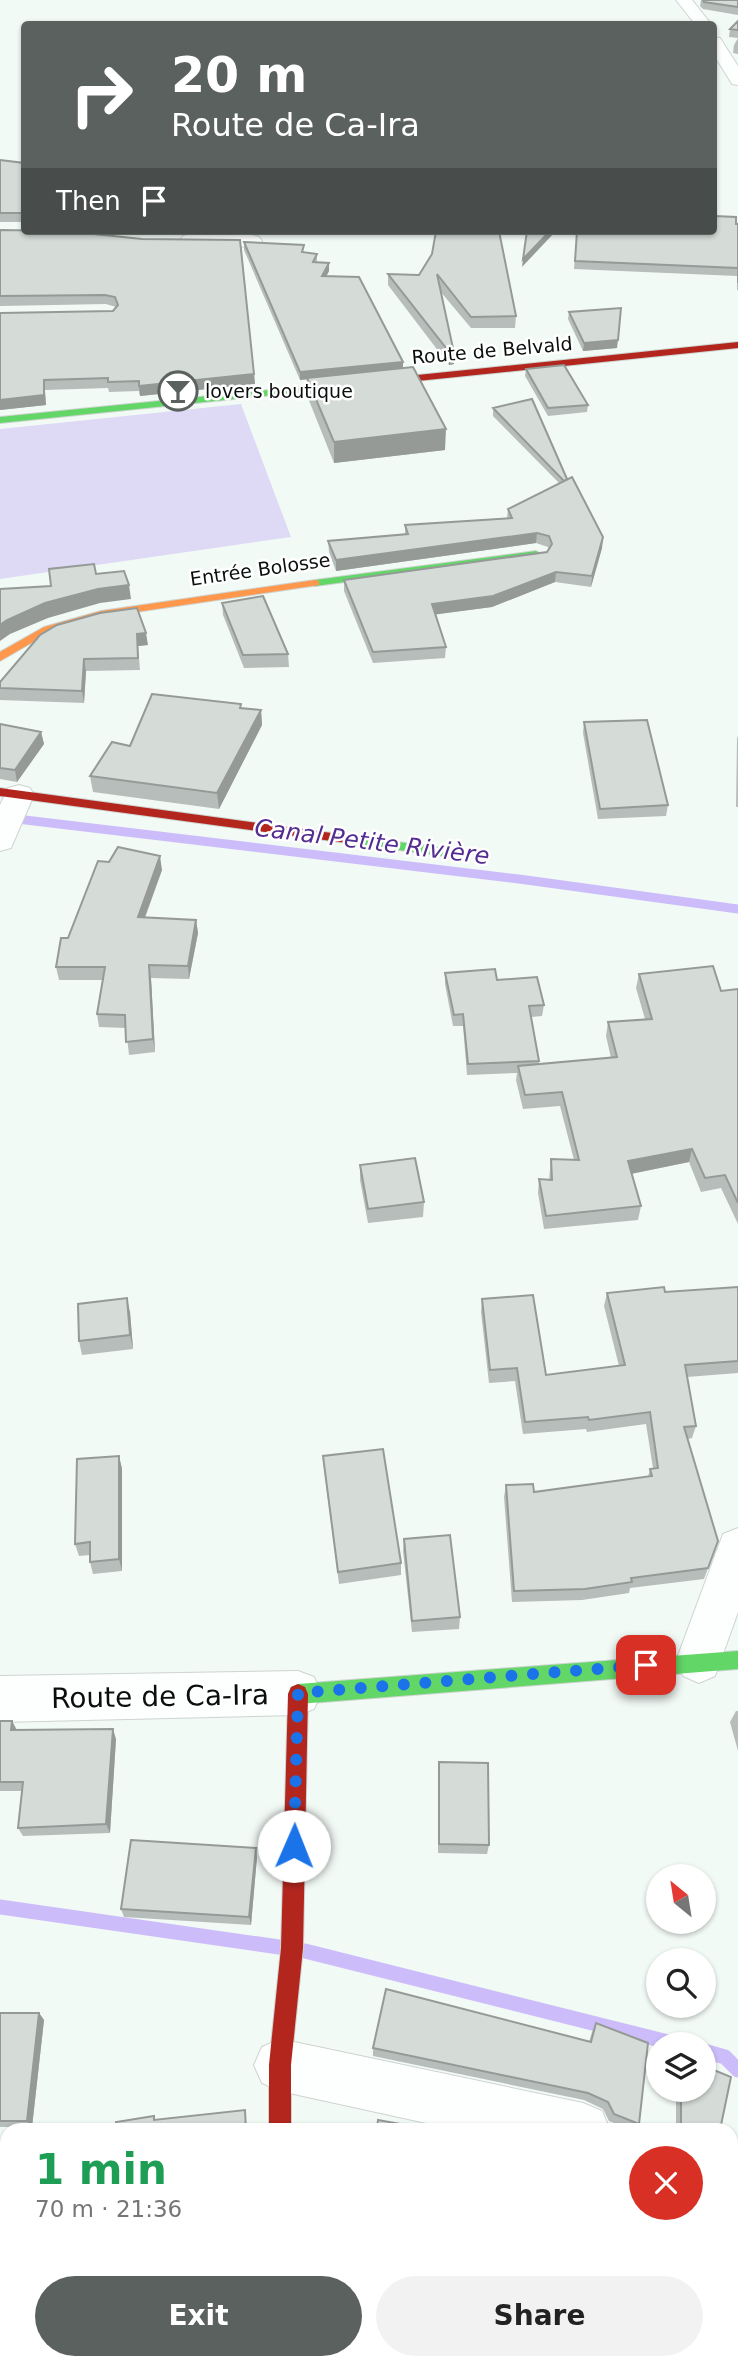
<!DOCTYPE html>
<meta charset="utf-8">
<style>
body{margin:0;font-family:"DejaVu Sans",sans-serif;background:#f2f2f2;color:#222;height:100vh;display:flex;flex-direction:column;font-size:26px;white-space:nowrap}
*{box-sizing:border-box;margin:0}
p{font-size:23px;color:#767676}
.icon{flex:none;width:38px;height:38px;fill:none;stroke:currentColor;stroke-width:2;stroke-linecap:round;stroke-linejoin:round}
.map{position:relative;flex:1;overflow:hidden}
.side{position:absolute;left:0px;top:2123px;width:738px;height:247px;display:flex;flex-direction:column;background:#fff;border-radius:21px 21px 0 0;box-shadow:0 2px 5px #0004}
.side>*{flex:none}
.hud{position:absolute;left:21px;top:21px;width:696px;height:214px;border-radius:7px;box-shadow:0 2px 5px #0004;background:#5b615e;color:#fff;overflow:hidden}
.needle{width:46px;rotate:330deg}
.tools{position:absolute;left:646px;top:1864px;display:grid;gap:14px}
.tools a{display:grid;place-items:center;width:70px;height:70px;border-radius:50%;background:#fff;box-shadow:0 2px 5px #0004;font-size:35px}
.pin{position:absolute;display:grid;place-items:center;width:60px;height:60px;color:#fff;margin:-30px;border-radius:14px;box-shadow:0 4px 10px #0006}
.me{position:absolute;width:77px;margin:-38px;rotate:1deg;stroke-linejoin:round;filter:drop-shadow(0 0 5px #0008)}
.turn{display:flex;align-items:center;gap:24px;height:147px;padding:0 35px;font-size:32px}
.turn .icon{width:91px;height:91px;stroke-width:2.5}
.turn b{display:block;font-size:49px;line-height:60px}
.then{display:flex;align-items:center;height:66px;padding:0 35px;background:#0003;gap:14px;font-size:26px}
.round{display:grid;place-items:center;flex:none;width:74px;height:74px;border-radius:37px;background:#f2f2f2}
.summary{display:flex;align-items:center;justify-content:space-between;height:119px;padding:0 35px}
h1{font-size:42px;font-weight:800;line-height:52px;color:#1e9e55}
.cta{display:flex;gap:14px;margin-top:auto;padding:14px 35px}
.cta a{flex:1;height:80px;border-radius:42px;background:#5b615e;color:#fff;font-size:28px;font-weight:800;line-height:80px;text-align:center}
.cta a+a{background:#f2f2f2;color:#222}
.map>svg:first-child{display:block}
.green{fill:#dedaf5}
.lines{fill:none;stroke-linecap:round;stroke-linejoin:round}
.stream-far1{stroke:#ccbdfa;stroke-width:9}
.stream{stroke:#ccbdfa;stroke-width:15}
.street-casing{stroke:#ced4d0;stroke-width:2}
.fast-casing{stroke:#ced4d0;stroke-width:2}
.slow-casing{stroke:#ced4d0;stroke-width:2}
.jam-casing{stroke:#ced4d0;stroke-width:2}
.street{fill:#fdfefe;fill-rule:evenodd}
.fast{fill:#63d668;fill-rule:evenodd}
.slow{fill:#ff974d;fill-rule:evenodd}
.jam{fill:#b3261e;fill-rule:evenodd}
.wall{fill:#b7bdba}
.shaded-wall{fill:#959a97}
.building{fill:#d5dcd8;stroke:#959a97;stroke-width:2}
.route{stroke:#1a73e8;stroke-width:12;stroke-dasharray:0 21.6}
.labels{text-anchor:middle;stroke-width:5;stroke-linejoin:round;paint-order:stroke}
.far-street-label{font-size:19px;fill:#0a0f0c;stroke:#fff}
.far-poi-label{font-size:19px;fill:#0a0f0c;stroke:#fff;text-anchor:start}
.water-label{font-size:24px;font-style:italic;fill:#532d91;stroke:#fff}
.near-street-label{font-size:28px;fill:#0a0f0c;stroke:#fff}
</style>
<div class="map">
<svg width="738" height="2368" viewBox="0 0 738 2368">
<rect width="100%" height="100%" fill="#f2faf6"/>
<path class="green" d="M241,404l50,133 -291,42v-150z"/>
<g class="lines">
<path class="stream-far1" d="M0,817l519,62 219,30"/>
<path class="stream" d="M0,1907l279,40
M305,1951l371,93
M704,2051l21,6 13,13"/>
<g class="street-casing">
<path id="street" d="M676,0h16l19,24h-16z
M714,37l6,1 18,28v19l-6,-1 -18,-29z
M190,234l62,1 7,2 3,4 -3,4 -7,2 -69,-3 -3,-4 3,-4z
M19,785l11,3 4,7 -23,53 -11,3v-46l8,-17z
M738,1528v84l-23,64 -16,7 -16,-7 -7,-15 47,-127z
M298,1671l16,6 7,16 -7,16 -16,6 -298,7v-46z
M280,2039l303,64 19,8 8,19h-152l-178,-39 -18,-8 -8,-18 8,-18z
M732,2181l6,2v57l-6,-2z"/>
</g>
<g class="fast-casing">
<path id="fast" d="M349,382l5,3 -2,2 -352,36v-6z
M536,551l5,3 -1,2 -225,30 -6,-3 6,-3z
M354,836l103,14 7,4 -7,4 -108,-15v-6z
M738,1651v18l-440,35 -7,-3 -3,-7 3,-7 7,-3z
M264,2362h24v6h-24z"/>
</g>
<g class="slow-casing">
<path id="slow" d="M315,580l4,1v4l-217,32 -50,14 -52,30v-9l44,-25 57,-16z"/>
</g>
<g class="jam-casing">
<path id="jam" d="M738,342v6l-389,40 -5,-3 5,-3z
M0,788l354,48 7,4 -7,4 -354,-48z
M298,1684l7,3 3,7 -5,254 -12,117v65h-22v-65l12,-117 7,-254 3,-7z"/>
</g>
<use href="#street" class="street"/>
<use href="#fast" class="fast"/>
<use href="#slow" class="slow"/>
<use href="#jam" class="jam"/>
</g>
<path class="wall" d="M701,0h37v15l-35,-6 -3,-3z
M738,21v33l-5,-1 1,-8 4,-7 -9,-1 1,-8z
M0,160l24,3v61v-2h-24z
M738,224v66h-1v-14l-163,-7 3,-38z
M0,230l254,144 1,10 -115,12 -1,-5 -30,1 -1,-4 -63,2 1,15 -46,5 116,-103 -10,-3 -106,2z
M244,242l73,12v8l12,1v8l-3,6 77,91 42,82 -111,13 -26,-65v-19l-8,1 -56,-130z
M432,254l84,62 -1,12h-44l-31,-37 14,73 -5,1 -61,-80v-11l31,1z
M569,312l48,36 -34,3 -15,-32z
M526,369l62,36 -1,7 -39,4 -23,-40z
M493,408l74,71 36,58 -1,11 -11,39 -36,-5 -63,25 -57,7 11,33 -1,11 -72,5 -29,-72v-11l203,-28 2,-3 -1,-2 -12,-4 -200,28 -7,-19 -1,-11 77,-7v-9l102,-7 1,-9 51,-26 -66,-67z
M222,603l66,51 1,13 -45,1 -21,-53z
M100,613l48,32 -10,1 2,24 -54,1 -2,32 -84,-3v-18z
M242,708l19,2 1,15 -43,84 -126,-17 -3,-16 40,-30z
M584,722l84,83 -2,11 -68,3 -15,-86z
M0,724l41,8 3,12 -27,38 -17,-3z
M738,735v72h-2l1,-68z
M162,870l-17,48 51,2 2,13 -9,46 -38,-1 4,74 -26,3 -3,-27 -27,-1 -2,-13 6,-34h-44l-3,-13 12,-29z
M445,973l52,7 47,25 -2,11 -11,1 8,44v3l72,-6 -5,-22 2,-14 37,-3 -9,-31 3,-14 82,17 17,-2v235l-17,-36 -20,4 -12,-30 -58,12 10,32 -3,14 -94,9 -6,-36 1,-14 10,1 2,-21 23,1 -14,-54 -37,3 -7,-29 1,-7 -50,2 -4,-49h-10l-8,-42z
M360,1165l64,37 -1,15 -55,6 -8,-43z
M738,1287v86l-51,4 9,49 -4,12 -4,1 30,102 -14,38 -74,9 -1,5 -47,7 -70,2 -8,-105 2,-12 28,7 114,-15 2,-8 3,-1 -7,-44 -59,8 -1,-3 -63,5 -8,-53 -26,2 -8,-71 1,-13 64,76 73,-9 -15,-60 3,-13 58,-1z
M130,1312l3,37 -51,6 -3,-14z
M119,1456l3,13v102l-29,3 -3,-12v-7l-11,1 -4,-12z
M323,1456l78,107v12l-62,9 -15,-115z
M404,1539l56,78 -1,12 -47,3 -9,-81z
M736,1711h2v40l-8,-29z
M0,1721h12l5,9 99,9 -6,94 -87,3 -5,-8 4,-37h-22z
M439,1762l50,83 -2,9 -49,-1v-81z
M257,1857l-6,68 -127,-8 -3,-8z
M0,2013h39l5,7 -12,107h-32z
M596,2023l43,101 -5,6h-3l-22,-9 -6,-12 -19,-9 -211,-44v-8l216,-6 3,-10z
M676,2090h28l16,40h-44z
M606,2362h21v3l-5,1z"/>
<path class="shaded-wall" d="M550,231h6l-34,36 1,-8z
M329,263v8l-7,13v-8z
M618,340l-1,8 -34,3 1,-8z
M450,353h4v11l-5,1z
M403,362v7l-103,11v-8z
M254,374l1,10 -115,12 -1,-10z
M44,380l2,25 -46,5v-10z
M446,429l-1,21 -111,13v-21z
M537,533l-1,10 -200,28v-11z
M603,537l-1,11 -11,39 1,-11z
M556,572l-1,10 -63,25 -60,8v-11z
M129,585l2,14 -31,4 -52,15 -38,16 -10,7v-16l7,-5 38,-17 53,-14z
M146,633l2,12 -10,1 2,24 -3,-36z
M84,659l2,12 -2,32 -2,-12z
M261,710l1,15 -43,84 -2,-16z
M41,732l3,12 -27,38 -2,-12z
M160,856l2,14 -22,60 -2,-13z
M196,920l2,13 -9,46 -1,-13z
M149,965l2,13 4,74 -2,-13z
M692,1149l-3,13 -64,13 3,-14z
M127,1298l3,14 3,37 -3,-14z
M119,1456l3,13v102l-3,-12z
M12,1721l5,10 -6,-1z
M113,1729l3,10 -6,94 -4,-9z
M256,1848l1,9 -6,68 -2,-8z
M39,2013l5,7 -12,107 -5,-6z
M155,2362h11l-13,6h-12z"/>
<path class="building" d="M703,0h35v7l-34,-5z
M738,21v9l-8,-1z
M0,160l24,3v54l-1,-4h-23z
M714,216l22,1v7h2v59v-15l-163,-7 2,-30h137z
M0,230l65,1 77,8 98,1 14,134 -115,12v-5l-31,1v-4l-64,2v15l-44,5v-87l113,-2 5,-6 -3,-8 -10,-2 -105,1z
M436,231h63l17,85 -45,1 -34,-43 17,79h-4l-62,-79 31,1 13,-21z
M527,231h23l-27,28z
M244,242l60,3 -2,7 15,2 -4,8 16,1 -7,13 37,1 44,85 -103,10z
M621,308l-3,32 -34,3 -15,-31z
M564,365l24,40 -40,3 -22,-39z
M413,367l33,62 -112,13 -27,-64z
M532,399l35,80 -3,2 -71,-73z
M572,477l31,60 -11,39 -36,-4 -63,24 -61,8 14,43 -73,5 -29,-72 203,-28 5,-8 -3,-8 -12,-3 -201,27 -8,-19 80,-7 -3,-9 107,-7 -4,-9z
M94,564l2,10 28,-3 5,14 -31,4 -53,14 -38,17 -7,5v-36l51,-3 -2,-17z
M263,596l25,58 -45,1 -21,-52z
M137,608l9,25 -9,1 1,24 -54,1 -2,32 -82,-3v-6l40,-47 17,-10 43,-12z
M152,694l89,10 -1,4 21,2 -44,83 -127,-17 22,-34 18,4z
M647,720l21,85 -68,4 -16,-87z
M0,724l41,8 -26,38 -15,-2z
M118,847l42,9 -22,61 58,3 -8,46 -39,-1 4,74 -27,3 -1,-27 -28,-1 8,-47h-49l5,-29h7l30,-77 11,1z
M713,966l8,25 17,-2v214l-13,-28 -20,3 -13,-29 -64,12 13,45 -95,10 -7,-37 13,1 -1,-21 28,1 -17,-68 -37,3 -7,-29 99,-9 -9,-35 44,-3 -13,-45z
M495,969l2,11 40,-3 7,28 -15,1 10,55 -71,3 -5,-50 -9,1 -9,-42z
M415,1158l9,44 -56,7 -8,-44z
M664,1287l1,5 73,-5v74l-53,4 11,61 -12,1 34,114 -10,27 -77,10 1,4 -47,7 -71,2 -8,-106 27,-1 1,8 118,-16 -2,-7 8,-1 -8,-56 -61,8 -1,-3 -63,5 -8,-54 -27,2 -8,-71 51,-4 13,80 79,-10 -18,-72z
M127,1298l3,37 -51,6 -1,-37z
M383,1449l18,114 -63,9 -15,-116z
M119,1456v103l-29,3v-20l-15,2 2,-85z
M450,1535l10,82 -48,4 -8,-82z
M0,1721h12l-1,9 102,-1 -7,95 -88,4 5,-46h-23z
M439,1762l49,1 1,82 -50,-1z
M131,1840l125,8 -7,69 -128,-8z
M386,1989l205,53 5,-19 52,20 -9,81 -25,-10 -6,-12 -20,-9 -215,-45z
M0,2013h39l-12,108h-27z
M704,2066l27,11 -11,53h-39v-40h23z
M245,2110l1,20h-130v-8l38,-6v4z
M378,2120l56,10h-57z
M0,2225h7v53h-7z
M106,2362h49l-14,6h-15l-18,-3z"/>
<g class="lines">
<path class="route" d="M294,1846l4,-153 348,-28"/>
</g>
<defs>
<g id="bar-ring" transform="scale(2.0125)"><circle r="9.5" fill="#fff" stroke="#5b615e" stroke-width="1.5"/><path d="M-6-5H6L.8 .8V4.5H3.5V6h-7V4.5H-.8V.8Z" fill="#5b615e"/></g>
</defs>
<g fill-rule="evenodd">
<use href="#bar-ring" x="178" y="391"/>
</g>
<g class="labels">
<g class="far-street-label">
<text transform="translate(492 350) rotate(-5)" y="7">Route de Belvald</text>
<text transform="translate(260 569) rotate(-8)" y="7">Entrée Bolosse</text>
</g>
<g class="far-poi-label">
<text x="205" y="398">lovers boutique</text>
</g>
<g class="water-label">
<text transform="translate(372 842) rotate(7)" y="8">Canal Petite Rivière</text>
</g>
<g class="near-street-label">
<text transform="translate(160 1696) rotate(-1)" y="10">Route de Ca-Ira</text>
</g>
</g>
</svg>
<div class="tools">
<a><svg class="needle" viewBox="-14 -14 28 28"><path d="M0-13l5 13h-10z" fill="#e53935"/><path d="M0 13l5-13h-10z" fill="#767676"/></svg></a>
<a><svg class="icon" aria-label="search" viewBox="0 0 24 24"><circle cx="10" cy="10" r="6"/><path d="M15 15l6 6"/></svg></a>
<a><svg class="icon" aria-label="layers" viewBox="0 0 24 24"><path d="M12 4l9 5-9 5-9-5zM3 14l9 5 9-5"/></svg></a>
</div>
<div class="pin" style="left:646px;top:1665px;background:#d93025"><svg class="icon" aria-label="arrive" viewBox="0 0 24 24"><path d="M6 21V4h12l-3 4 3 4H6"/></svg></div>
<svg class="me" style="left:294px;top:1846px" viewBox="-20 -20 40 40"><circle r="19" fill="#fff"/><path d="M0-13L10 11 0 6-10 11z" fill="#1a73e8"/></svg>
<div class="hud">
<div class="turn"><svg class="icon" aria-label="right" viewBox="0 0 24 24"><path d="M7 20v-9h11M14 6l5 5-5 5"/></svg><div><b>20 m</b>Route de Ca-Ira</div></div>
<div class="then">Then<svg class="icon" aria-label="arrive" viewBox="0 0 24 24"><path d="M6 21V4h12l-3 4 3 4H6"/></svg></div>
</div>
<section class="side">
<div class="summary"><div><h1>1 min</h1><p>70 m · 21:36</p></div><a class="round" style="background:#d93025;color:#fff"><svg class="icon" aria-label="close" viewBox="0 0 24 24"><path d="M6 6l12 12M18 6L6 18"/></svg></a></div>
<div class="cta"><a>Exit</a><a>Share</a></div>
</section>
</div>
